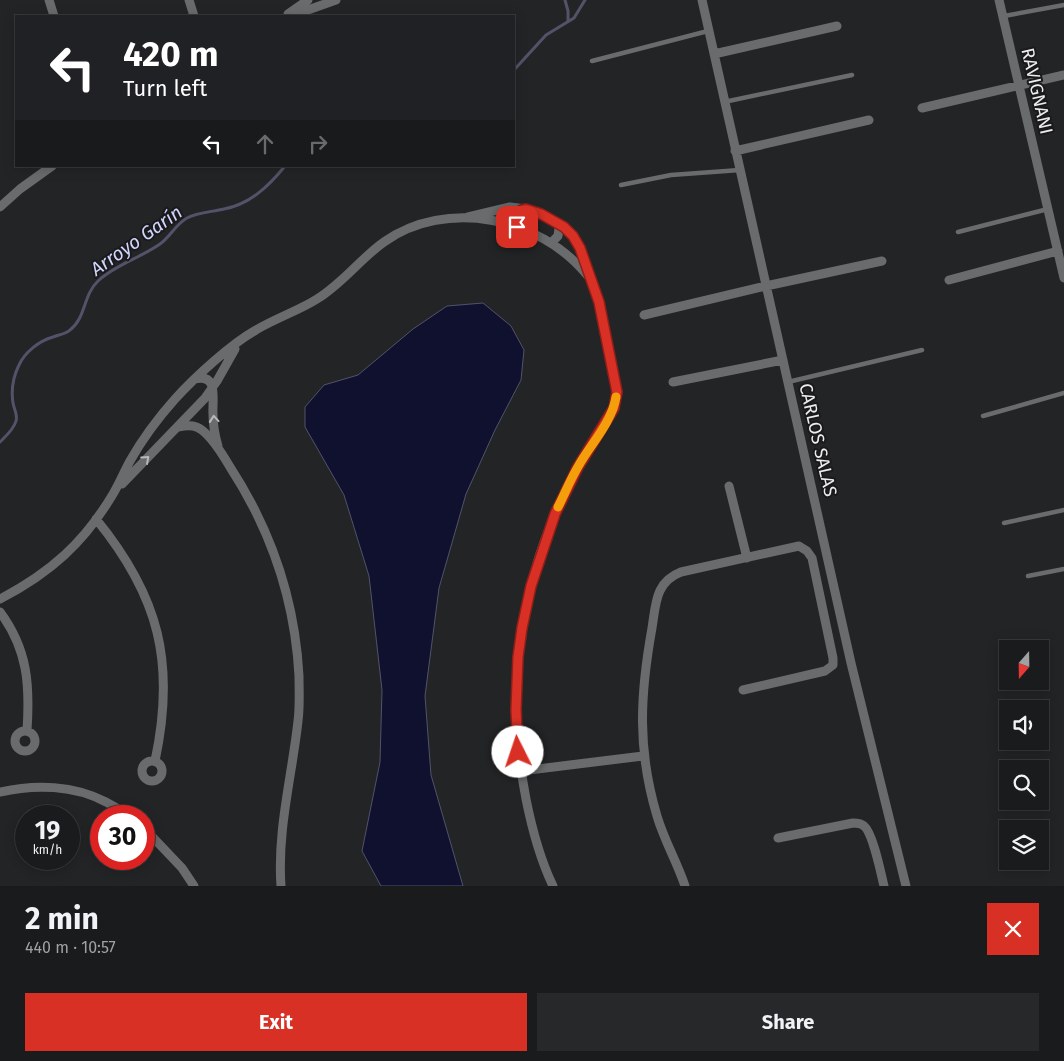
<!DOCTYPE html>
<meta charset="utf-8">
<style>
body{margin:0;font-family:"Fira Sans",sans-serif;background:#272829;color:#f1f3f6;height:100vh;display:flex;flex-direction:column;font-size:19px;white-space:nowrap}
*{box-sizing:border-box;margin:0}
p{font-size:16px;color:#9fa1a3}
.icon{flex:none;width:28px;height:28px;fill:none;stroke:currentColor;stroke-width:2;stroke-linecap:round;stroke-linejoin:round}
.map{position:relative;height:886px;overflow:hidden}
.sheet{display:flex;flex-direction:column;background:#1a1b1c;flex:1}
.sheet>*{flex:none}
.banner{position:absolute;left:15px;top:15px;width:500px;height:152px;border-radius:0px;box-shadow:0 2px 12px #0003,0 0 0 1px #38393b;background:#202124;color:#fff;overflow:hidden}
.needle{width:32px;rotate:200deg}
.buttons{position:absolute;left:999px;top:640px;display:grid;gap:10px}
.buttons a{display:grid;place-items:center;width:50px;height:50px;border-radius:0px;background:#1a1b1c;box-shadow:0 2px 12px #0003,0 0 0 1px #38393b;font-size:25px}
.speed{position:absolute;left:15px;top:805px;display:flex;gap:10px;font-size:25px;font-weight:700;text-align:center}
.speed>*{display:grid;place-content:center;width:65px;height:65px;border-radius:50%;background:#1a1b1c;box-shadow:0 2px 12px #0003,0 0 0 1px #38393b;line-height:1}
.speed small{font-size:12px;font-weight:400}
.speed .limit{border:8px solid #d22;background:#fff;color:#111}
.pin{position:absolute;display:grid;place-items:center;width:42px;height:42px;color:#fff;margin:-21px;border-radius:10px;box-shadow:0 2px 8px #0006}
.me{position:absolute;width:55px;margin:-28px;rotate:356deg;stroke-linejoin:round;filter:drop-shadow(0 0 4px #0008)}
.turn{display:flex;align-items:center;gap:18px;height:105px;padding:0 25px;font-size:22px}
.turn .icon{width:65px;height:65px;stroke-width:2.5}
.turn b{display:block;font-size:35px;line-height:42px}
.lanes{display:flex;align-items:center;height:48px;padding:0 25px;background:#0003;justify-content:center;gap:25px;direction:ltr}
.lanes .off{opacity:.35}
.round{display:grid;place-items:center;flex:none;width:52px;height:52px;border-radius:0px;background:#272829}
.headline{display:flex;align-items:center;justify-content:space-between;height:85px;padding:0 25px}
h1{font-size:30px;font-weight:700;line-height:38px}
.action{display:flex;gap:10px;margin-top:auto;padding:10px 25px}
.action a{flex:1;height:58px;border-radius:0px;background:#d93025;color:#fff;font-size:20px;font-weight:700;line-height:58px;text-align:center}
.action a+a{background:#272829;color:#f1f3f6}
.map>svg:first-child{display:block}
.water{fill:#10112f;stroke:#525369}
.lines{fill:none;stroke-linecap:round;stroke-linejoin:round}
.stream{stroke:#525369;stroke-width:3}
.service{stroke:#6a6b6c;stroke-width:4.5}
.minor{stroke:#6a6b6c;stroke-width:9}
.oneway{stroke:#b9b9bb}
.route-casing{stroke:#8d1f18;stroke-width:12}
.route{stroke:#d93025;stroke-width:9}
.slow{stroke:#f59e0b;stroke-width:9}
.labels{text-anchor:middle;stroke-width:4;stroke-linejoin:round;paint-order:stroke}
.street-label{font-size:18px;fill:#ededef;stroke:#1a1a1d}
.water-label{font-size:19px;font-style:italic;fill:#d0d6fc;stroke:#1a1a1d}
</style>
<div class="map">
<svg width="1064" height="886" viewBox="0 0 1064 886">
<rect width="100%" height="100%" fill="#232426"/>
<path class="water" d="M483,303l28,23 13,24 -3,30 -26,50 -29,64 -27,94 -14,108 6,79 32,111h-82l-19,-35 18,-89 2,-72 -13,-114 -25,-81 -39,-68v-20l19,-22 34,-10 55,-46 34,-23z"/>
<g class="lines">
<path class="stream" d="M565,0l3,11v10
M514,70l32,-35 28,-17 11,-18
M0,442c6,-6 14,-13 16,-21 2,-6 -2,-12 -3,-18 -2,-13 0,-26 6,-38 6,-13 20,-24 34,-28 5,-2 13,-3 17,-7 16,-12 13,-35 28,-49 17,-16 42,-23 62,-37 10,-7 16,-20 27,-26 11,-6 25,-6 37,-9 26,-5 45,-23 61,-43"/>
<path class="service" d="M1004,16l60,-11
M592,61l116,-30
M724,102l128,-27
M621,185l50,-10 69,-5
M958,232l90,-23
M788,382l134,-32
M983,416l81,-23
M1004,523l60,-13
M1028,576l36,-7"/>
<path class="minor" d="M49,0l5,16
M189,0l5,16
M702,0l149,663 55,223
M999,0l65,278
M288,14l20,-14
M291,16l45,-16
M714,54l123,-28
M922,108l142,-33
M735,151l134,-31
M0,207l20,-18 32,-23
M468,217l42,-10 16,2 31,13 16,13 10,21 16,46 17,83c1,8 0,15 -2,22 -4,12 -13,22 -19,33 -11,17 -21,34 -30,53 -47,94 -59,203 -39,306 6,30 14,60 27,87
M517,227c-6,-9 -1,-16 8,-18
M551,243l7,-7 1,-8 -2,-6
M949,280l109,-29
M644,315l122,-29 116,-25
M195,379c24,-6 17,21 18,35 0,11 2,22 5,32
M673,382l110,-22
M178,427c5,-1 10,-2 15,-1 14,2 30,29 37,41 41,63 65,134 69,209 0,15 1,30 -1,45 -6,55 -21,109 -17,165
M122,484l83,-86 12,-17 18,-32
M729,486l18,72
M96,519c63,77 80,144 59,242
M0,599c50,-26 84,-56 113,-105 6,-10 11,-22 17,-33 13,-23 28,-43 45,-62 20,-22 56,-55 81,-69 20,-12 42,-19 61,-31 26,-16 43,-40 67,-57 62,-44 156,-25 203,33
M0,612c28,38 30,73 27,119
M15 741a10 10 0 1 1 20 0a10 10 0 1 1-20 0Z
M142 771a10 10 0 1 1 20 0a10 10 0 1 1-20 0Z
M521,771l122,-15
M0,792c35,-8 74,-7 106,10 8,4 16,9 23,14
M144,828l38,40 12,18
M778,838l75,-15c4,0 8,0 11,3 9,7 17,48 20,60
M685,886c-8,-24 -21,-46 -28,-70 -20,-67 -17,-121 -5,-188 4,-24 3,-46 29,-56l118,-26 8,5 5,7 21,100v7l-8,6 -82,19"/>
</g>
<defs><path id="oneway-chevron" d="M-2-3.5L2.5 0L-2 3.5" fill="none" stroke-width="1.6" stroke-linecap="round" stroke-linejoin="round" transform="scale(1.25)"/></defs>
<g class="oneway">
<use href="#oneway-chevron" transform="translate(214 419) rotate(-95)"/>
<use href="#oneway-chevron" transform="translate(146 459) rotate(-42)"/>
</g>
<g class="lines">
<g class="route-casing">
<path id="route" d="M517,227c-6,-9 -1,-16 9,-18l15,5 23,13 9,9 7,12 19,54 18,90 -3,16 -36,59 -23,47 -24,72 -9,42 -4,29 -2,53 2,42"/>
</g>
<use href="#route" class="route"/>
<path class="slow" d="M558,507c7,-14 13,-29 21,-42 12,-21 33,-43 37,-68"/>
</g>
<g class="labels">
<g class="street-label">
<text transform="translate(1037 91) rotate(77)" y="6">RAVIGNANI</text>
<text transform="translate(818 440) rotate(77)" y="6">CARLOS SALAS</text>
</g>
<g class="water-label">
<text transform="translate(136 240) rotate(-35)" y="7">Arroyo Garín</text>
</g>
</g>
</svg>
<div class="buttons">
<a><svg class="needle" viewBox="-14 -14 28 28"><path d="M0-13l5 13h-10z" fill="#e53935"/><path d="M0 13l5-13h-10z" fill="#9fa1a3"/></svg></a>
<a><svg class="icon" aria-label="sound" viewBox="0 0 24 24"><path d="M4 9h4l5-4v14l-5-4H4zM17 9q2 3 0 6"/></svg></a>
<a><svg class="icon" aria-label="search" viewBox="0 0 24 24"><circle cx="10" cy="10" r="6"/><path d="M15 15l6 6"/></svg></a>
<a><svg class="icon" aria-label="layers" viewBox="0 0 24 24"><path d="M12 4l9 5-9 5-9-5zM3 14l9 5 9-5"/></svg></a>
</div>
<div class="speed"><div>19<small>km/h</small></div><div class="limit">30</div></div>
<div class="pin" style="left:517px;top:227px;background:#d93025"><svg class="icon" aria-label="arrive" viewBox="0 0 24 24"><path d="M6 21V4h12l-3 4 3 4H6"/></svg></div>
<svg class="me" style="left:518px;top:752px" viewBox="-20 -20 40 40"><circle r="19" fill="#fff"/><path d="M0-13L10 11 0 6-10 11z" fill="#d93025"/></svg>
<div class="banner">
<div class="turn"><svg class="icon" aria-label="left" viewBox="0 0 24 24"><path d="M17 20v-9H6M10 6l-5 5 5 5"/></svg><div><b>420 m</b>Turn left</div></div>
<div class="lanes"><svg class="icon" aria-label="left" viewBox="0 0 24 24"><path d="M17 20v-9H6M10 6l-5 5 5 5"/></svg><svg class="icon off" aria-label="ahead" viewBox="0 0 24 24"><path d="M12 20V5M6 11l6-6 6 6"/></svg><svg class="icon off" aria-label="right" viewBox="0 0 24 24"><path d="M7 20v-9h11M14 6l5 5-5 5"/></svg></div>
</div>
</div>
<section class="sheet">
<div class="headline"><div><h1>2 min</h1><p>440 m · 10:57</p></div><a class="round" style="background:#d93025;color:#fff"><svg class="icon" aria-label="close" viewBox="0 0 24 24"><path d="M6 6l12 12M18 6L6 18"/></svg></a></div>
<div class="action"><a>Exit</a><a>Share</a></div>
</section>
